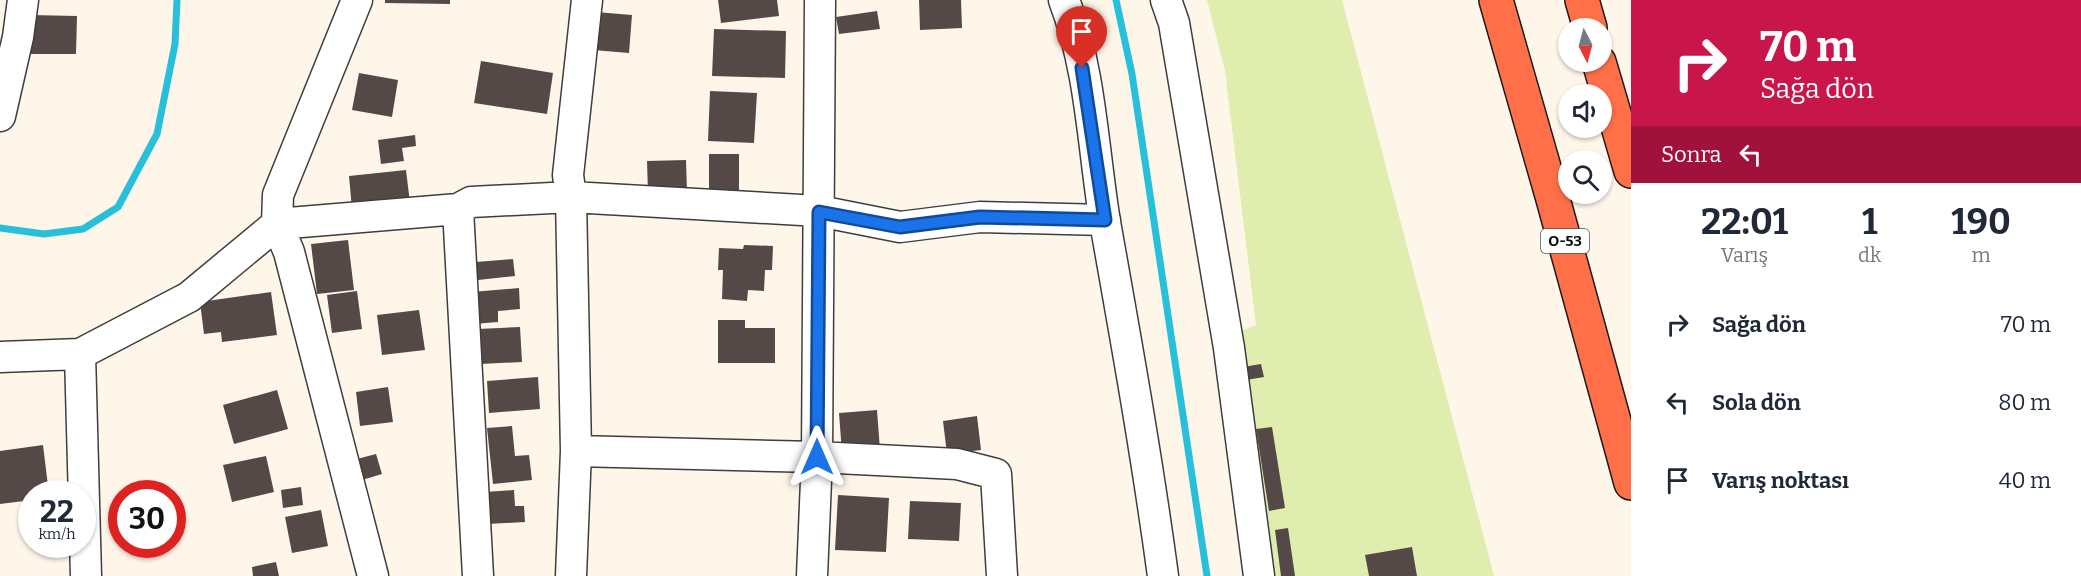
<!DOCTYPE html>
<html lang="tr">
<meta charset="utf-8">
<style>
body{margin:0;font-family:Bitter,serif;background:#f6f6f7;color:#1f2937;height:100vh;display:flex;flex-direction:column;font-size:22px;white-space:nowrap}
*{box-sizing:border-box;margin:0}
p{font-size:20px;color:#747a83}
.icon{flex:none;width:33px;height:33px;fill:none;stroke:currentColor;stroke-width:2;stroke-linecap:round;stroke-linejoin:round}
.map{position:relative;flex:1;overflow:hidden}
.side{display:flex;flex-direction:column;background:#fff;width:450px}
.side>*{flex:none}
.guide{background:#c9164a;color:#fff;overflow:hidden}
.needle{width:39px;rotate:174deg}
.fabs{position:absolute;left:1558px;top:18px;display:grid;gap:12px}
.fabs a{display:grid;place-items:center;width:54px;height:54px;border-radius:50%;background:#fff;box-shadow:0 2px 4px #0004;font-size:30px}
.speed{position:absolute;left:18px;top:480px;display:flex;gap:12px;font-size:30px;font-weight:700;text-align:center}
.speed>*{display:grid;place-content:center;width:78px;height:78px;border-radius:50%;background:#fff;box-shadow:0 2px 4px #0004;line-height:1}
.speed small{font-size:15px;font-weight:400}
.speed .limit{border:9px solid #d22;background:#fff;color:#111}
.pin{position:absolute;display:grid;place-items:center;width:51px;height:51px;color:#fff;margin:-62px -26px;border-radius:50% 50% 50% 0;rotate:-45deg;box-shadow:0 0 6px #0007}
.pin .icon{rotate:45deg}
.me{position:absolute;width:66px;margin:-33px;rotate:0deg;stroke-linejoin:round;filter:drop-shadow(0 0 4px #0008)}
.turn{display:flex;align-items:center;gap:21px;height:126px;padding:0 30px;font-size:27px}
.turn .icon{width:78px;height:78px;stroke-width:2.5}
.turn b{display:block;font-size:42px;line-height:51px}
.then{display:flex;align-items:center;height:57px;padding:0 30px;background:#0003;gap:12px;font-size:22px}
.eta{display:flex;justify-content:space-evenly;align-items:center;height:102px;text-align:center}
.eta b{font-size:36px;font-weight:700;line-height:42px}
ul{padding:0;list-style:none}
li{display:flex;align-items:center;gap:18px;height:78px;padding:0 30px}
li div{flex:1}
li b{display:block;font-size:22px}
li em{font-style:normal}
main{display:flex;flex:1;min-height:0}
.map>svg:first-child{display:block}
.green{fill:#dfedaf}
.lines{fill:none;stroke-linecap:round;stroke-linejoin:round}
.stream{stroke:#28bfdb;stroke-width:7}
.building{fill:#554947}
.minor-casing{stroke:#3e3e3e;stroke-width:33}
.highway-casing{stroke:#1c1c1c;stroke-width:36}
.minor{stroke:#fff;stroke-width:30}
.highway{stroke:#ff6f48;stroke-width:33}
.route-casing{stroke:#114b97;stroke-width:15}
.route{stroke:#1a73e8;stroke-width:10}
.labels{text-anchor:middle;stroke-width:6;stroke-linejoin:round;paint-order:stroke}
.shield{fill:#fff;stroke:#545454;stroke-width:1.5}
.shield-label{font-size:15px;font-weight:bold;fill:#0b0b0b}
</style>
<main>
<div class="map">
<svg width="1631" height="576" viewBox="0 0 1631 576">
<rect width="100%" height="100%" fill="#fff6ea"/>
<path class="green" d="M1207,0h135l152,576h-220l-37,-243 19,-8 -31,-254z"/>
<g class="lines">
<path class="stream" d="M1116,0l16,74 75,502
M0,228l44,6 39,-5 35,-22 39,-73 18,-90 2,-44"/>
</g>
<path class="building" d="M385,0h65v4l-65,-1z
M718,0h59l2,16 -58,7z
M919,0h42l1,28 -42,2z
M877,11l3,18 -41,5 -3,-17z
M596,12l36,3 -3,38 -36,-3z
M30,15l47,1 -1,38h-47z
M714,29l72,2 -1,47 -73,-2z
M481,61l72,12 -6,41 -73,-11z
M359,73l39,7 -6,37 -40,-7z
M710,91l47,2 -3,50 -46,-2z
M415,135l1,11 -14,2 2,13 -23,3 -3,-24z
M709,154h30v39h-30z
M686,160l1,32 -39,1 -1,-32z
M406,170l4,33 -58,6 -3,-33z
M348,240l6,50 -37,4 -6,-50z
M744,245l29,1 -1,24h-7l-1,21 -16,-1 -1,11 -25,-2 1,-29h-5l1,-22 24,1z
M513,259l2,17 -37,4 -2,-18z
M519,288l1,21 -22,2v11l-24,2 -2,-32z
M357,291l5,38 -30,4 -5,-38z
M271,292l6,43 -55,7 -1,-10 -17,2 -4,-32z
M419,310l6,40 -43,5 -5,-40z
M718,320h27v8h30v35h-57z
M520,327l2,35 -42,2 -2,-35z
M1261,364l3,13 -18,3 -3,-13z
M538,377l2,32 -51,4 -2,-32z
M388,387l5,35 -33,4 -4,-34z
M277,390l11,39 -54,15 -11,-39z
M877,410l3,40 -38,3 -3,-40z
M977,416l4,34 -34,4 -4,-33z
M512,426l3,30 14,-1 3,25 -39,4 -6,-56z
M1272,427l13,81 -16,3 -13,-82z
M43,445l6,49h-17v6l-32,4v-53z
M376,454l6,20 -20,6 -5,-21z
M266,456l8,36 -42,10 -9,-37z
M301,487l2,18 -20,3 -2,-18z
M514,490l1,16h9l1,16 -38,2 -2,-32z
M838,495l51,3 -3,54 -51,-2z
M910,501l51,2 -2,38 -51,-2z
M321,510l7,36 -36,7 -7,-36z
M1288,528l7,48h-14l-6,-46z
M1412,547l5,29h-48l-4,-21z
M276,562l3,14h-26l-1,-9z"/>
<g class="lines">
<g class="minor-casing">
<path id="minor" d="M357,0l-79,195 -1,29 12,28 84,324
M1064,0c27,70 29,149 41,222 21,118 42,235 58,354
M1166,0l8,23 55,325 30,228
M0,116l18,-79 5,-37
M458,209l20,367
M80,354l6,222
M0,357l80,-3 109,-57 88,-73 181,-15 13,-7 100,-5 248,14 81,16 80,-10 125,3
M576,451l241,6 140,7 39,10 6,102
M571,576l5,-125 -5,-254 -3,-22 19,-175
M812,576l5,-119 3,-457"/>
</g>
<g class="highway-casing">
<path id="highway" d="M1496,0l57,199 78,284
M1582,0l8,28
M1599,62l32,109"/>
</g>
<use href="#minor" class="minor"/>
<use href="#highway" class="highway"/>
</g>
<g class="lines">
<g class="route-casing">
<path id="route" d="M817,457l2,-245 81,15 80,-10 125,3 -23,-152"/>
</g>
<use href="#route" class="route"/>
</g>
<g class="labels">
<rect class="shield" x="1541" y="229" width="48" height="24" rx="4.5"/>
<g class="shield-label">
<text x="1565" y="246">O-53</text>
</g>
</g>
</svg>
<div class="fabs">
<a><svg class="needle" viewBox="-14 -14 28 28"><path d="M0-13l5 13h-10z" fill="#e53935"/><path d="M0 13l5-13h-10z" fill="#747a83"/></svg></a>
<a><svg class="icon" aria-label="sound" viewBox="0 0 24 24"><path d="M4 9h4l5-4v14l-5-4H4zM17 9q2 3 0 6"/></svg></a>
<a><svg class="icon" aria-label="search" viewBox="0 0 24 24"><circle cx="10" cy="10" r="6"/><path d="M15 15l6 6"/></svg></a>
</div>
<div class="speed"><div>22<small>km/h</small></div><div class="limit">30</div></div>
<div class="pin" style="left:1082px;top:68px;background:#d93025"><svg class="icon" aria-label="arrive" viewBox="0 0 24 24"><path d="M6 21V4h12l-3 4 3 4H6"/></svg></div>
<svg class="me" style="left:817px;top:457px" viewBox="-20 -20 40 40"><path d="M0-17L14 15 0 8-14 15z" fill="#1a73e8" stroke="#fff" stroke-width="4"/></svg>
</div>
<section class="side">
<div class="guide">
<div class="turn"><svg class="icon" aria-label="right" viewBox="0 0 24 24"><path d="M7 20v-9h11M14 6l5 5-5 5"/></svg><div><b>70 m</b>Sağa dön</div></div>
<div class="then">Sonra<svg class="icon" aria-label="left" viewBox="0 0 24 24"><path d="M17 20v-9H6M10 6l-5 5 5 5"/></svg></div>
</div>
<div class="eta">
<div><b>22:01</b><p>Varış</p></div>
<div><b>1</b><p>dk</p></div>
<div><b>190</b><p>m</p></div>
</div>
<ul>
<li><svg class="icon" aria-label="right" viewBox="0 0 24 24"><path d="M7 20v-9h11M14 6l5 5-5 5"/></svg><div><b>Sağa dön</b></div><em>70 m</em></li>
<li><svg class="icon" aria-label="left" viewBox="0 0 24 24"><path d="M17 20v-9H6M10 6l-5 5 5 5"/></svg><div><b>Sola dön</b></div><em>80 m</em></li>
<li><svg class="icon" aria-label="arrive" viewBox="0 0 24 24"><path d="M6 21V4h12l-3 4 3 4H6"/></svg><div><b>Varış noktası</b></div><em>40 m</em></li>
</ul>
</section>
</main>
